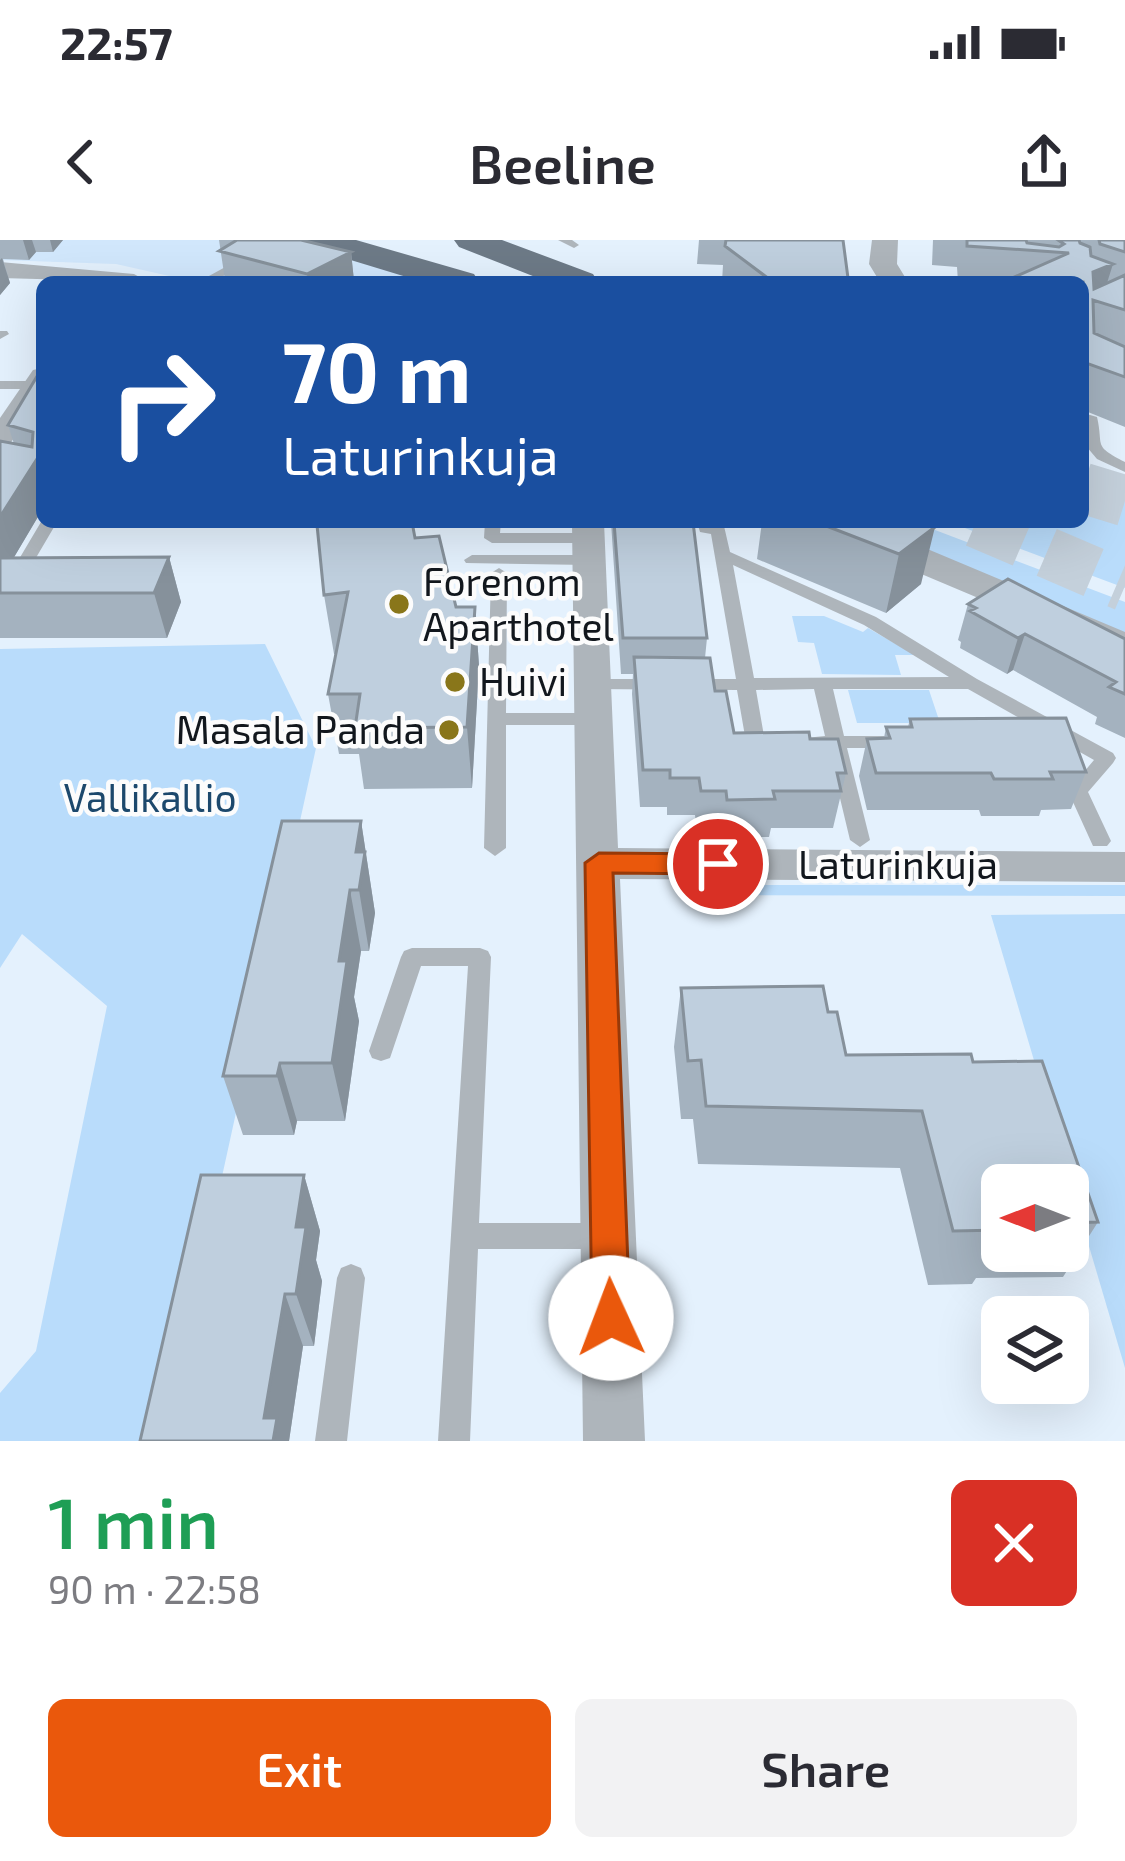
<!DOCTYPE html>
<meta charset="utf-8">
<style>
body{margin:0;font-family:"Exo 2",sans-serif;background:#f2f2f3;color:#2b2b33;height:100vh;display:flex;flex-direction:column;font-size:45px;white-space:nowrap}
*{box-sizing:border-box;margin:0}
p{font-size:39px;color:#7c7c81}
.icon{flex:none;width:66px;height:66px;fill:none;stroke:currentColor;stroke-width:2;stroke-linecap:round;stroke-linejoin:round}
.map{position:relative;height:1201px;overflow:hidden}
.details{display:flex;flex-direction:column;background:#fff;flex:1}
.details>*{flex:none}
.top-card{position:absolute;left:36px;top:36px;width:1053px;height:252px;border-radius:18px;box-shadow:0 12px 48px #0002;background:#1a4fa0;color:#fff;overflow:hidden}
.needle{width:78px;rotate:270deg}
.controls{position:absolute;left:981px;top:924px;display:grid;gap:24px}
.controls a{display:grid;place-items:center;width:108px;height:108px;border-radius:18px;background:#fff;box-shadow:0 12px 48px #0002;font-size:60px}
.pin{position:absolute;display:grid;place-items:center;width:102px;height:102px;color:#fff;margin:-51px;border:6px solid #fff;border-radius:50%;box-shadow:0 3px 12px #0007}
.me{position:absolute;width:132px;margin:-66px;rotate:358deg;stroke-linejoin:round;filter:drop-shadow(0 0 9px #0008)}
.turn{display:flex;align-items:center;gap:42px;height:252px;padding:0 48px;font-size:54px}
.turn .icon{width:156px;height:156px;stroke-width:2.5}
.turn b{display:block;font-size:84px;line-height:102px}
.round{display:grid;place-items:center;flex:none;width:126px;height:126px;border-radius:18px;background:#f2f2f3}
.summary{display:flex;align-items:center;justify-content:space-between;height:204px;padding:0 48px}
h1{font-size:72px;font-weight:600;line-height:90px;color:#1e9e55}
.action{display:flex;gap:24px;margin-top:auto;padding:24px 48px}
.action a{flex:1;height:138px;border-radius:18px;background:#ea580c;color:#fff;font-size:48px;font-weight:600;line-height:138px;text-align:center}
.action a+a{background:#f2f2f3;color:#2b2b33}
.status{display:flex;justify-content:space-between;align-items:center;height:84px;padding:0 60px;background:#fff;direction:ltr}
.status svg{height:33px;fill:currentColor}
header{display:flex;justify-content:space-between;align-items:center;height:156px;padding:0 48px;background:#fff;font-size:54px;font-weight:600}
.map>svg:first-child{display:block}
.built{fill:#d1e7fc}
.green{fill:#b9dcfb}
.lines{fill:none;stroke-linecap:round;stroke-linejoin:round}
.trunk-tunnel{stroke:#c4d0db;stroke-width:51;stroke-dasharray:51 26;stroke-linecap:butt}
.service{fill:#aeb5bb;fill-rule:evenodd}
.minor{fill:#aeb5bb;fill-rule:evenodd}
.tertiary{fill:#aeb5bb;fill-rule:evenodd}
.trunk{fill:#6d7a87;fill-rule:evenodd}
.wall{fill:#a4b2bf;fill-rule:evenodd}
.shaded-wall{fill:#86919b}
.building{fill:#bfcfde;stroke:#86919b;stroke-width:3}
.route{fill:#ea580c;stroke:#983908;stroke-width:3}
.poi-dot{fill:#89761a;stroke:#fcfcfc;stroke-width:4.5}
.labels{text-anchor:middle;stroke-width:9;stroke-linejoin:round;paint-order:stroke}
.poi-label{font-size:39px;fill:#12171d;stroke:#fcfcfc;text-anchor:start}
.park-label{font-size:39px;fill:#1c486c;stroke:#fcfcfc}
.street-label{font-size:39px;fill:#12171d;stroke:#fcfcfc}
</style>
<div class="status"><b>22:57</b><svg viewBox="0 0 49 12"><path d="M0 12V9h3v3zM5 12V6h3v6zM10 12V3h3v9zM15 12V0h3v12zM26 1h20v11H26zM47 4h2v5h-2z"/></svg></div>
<header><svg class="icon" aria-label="back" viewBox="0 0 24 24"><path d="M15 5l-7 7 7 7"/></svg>Beeline<svg class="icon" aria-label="share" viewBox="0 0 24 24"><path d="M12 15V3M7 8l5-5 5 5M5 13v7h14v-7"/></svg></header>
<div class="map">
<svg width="1125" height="1201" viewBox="0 0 1125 1201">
<rect width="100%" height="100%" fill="#e4f1fd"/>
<path class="built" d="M0,0h293l122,35 -15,7h-204l-80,-18 -116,-4z"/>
<path class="green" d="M1083,237l42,19v92l-176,-66h134z
M858,282h56l211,80v31z
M792,376h32l39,16 5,-4 47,27h-20l6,20 -79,-1 -8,-31 -16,-1z
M265,404l51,104 -152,693h-164v-48l36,-42 71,-345 -85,-72 -22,34v-319z
M848,450h81l11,33h-83z
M687,645h438v11l-437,-1z
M1125,674v454l-134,-453z"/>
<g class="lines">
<path class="trunk-tunnel" d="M1083,248l42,13
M976,282l149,64"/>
<path class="service" d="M558,0h14l7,5 -5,3z
M229,25l10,2 -26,15h-15z
M0,91h7l2,3 -9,5z
M0,141h36l6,5 -6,3h-36z
M1083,173l14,4c7,30 -5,28 28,45v10l-28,-13 -11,-13z
M41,282h16l-37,63h-12l-2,-4z
M485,282h16l-1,11h88l8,5 -8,5h-96l-8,-5z
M697,282l27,4 6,26 146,65 101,62 136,74 3,5 -3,5 -25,29 23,49 -4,5h-14l-25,-55 26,-31 -126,-71h-135l11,47h51l10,6 -10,6h-48l23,92 -10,7 -10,-7 -22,-92h-16l-10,-6 3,-4 20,-2 -11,-47 -58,1 8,46 18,2 3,4c-8,10 -31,10 -39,0l-9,-52 -149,-1 -3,-4 3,-4 6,-2h142l-25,-145 -11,-2zM733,325l131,60 85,52 -195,1z
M472,315h117l8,5 -8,5 -123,-2 -2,-3z
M499,328l8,5 -1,140h89l9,6 -9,6h-89v123l-11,8 -11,-8 7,-275z
M412,708h68l8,3 3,6 -12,266h129l10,4 4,9 -4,9 -10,4h-130l-8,192h-32l30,-475h-47l-31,92 -9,3 -9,-3 -3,-7 32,-94 3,-6z
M351,1024l10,4 4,10 -18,163h-32l22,-163 4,-10z"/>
<path class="minor" d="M42,128v28l-32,48 -10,2v-28l33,-48z
M572,282h32l14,326 507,4v30l-505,-3 25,562h-62z"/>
<path class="tertiary" d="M872,0h26l-1,24 11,18h-28l-11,-18z
M0,22l134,12 14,8 -148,-4z
M811,282h52l262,110v28l-308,-130z"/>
<path class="trunk" d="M303,0h53l118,34 5,8h-56l-115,-35z
M454,0h48l91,34 5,8h-50l-89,-35z"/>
</g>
<path class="wall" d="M0,0h63l-10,12h-17l-7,8 -26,-1 7,24 -10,12z
M219,0h82l50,12 3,29 -123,1 -6,-2z
M699,0h144l4,42h-125l1,-17 -26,-1z
M933,0h192v187l-42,-17v-128h-125l-1,-15 -25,-2z
M42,128v142l-28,47h155l12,45 -14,36h-167v-197l14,3 -6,-19z
M611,282h82l14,116 -2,20 10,33 19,42 76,6 36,34 -13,55h-62l-2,9h-47l-1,-8h-24l-2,-14h-28v-8h-27l-8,-113 1,-20h-12z
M762,282h161l-2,62 -35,29 -129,-54z
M415,298l41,69h19l4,59 -7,122 -108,1 -5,-35h-20l-11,-60 8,-40h-2l-10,-59z
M968,364l157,35v99l-30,-14 2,-7 -84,-47 -6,4 -47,-26 1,-6 -3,-2z
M910,479l176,53 -15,37 -30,1 -2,6h-58l-2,-6h-112l-8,-34 8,-37 17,-1 2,-11h22z
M361,581l14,92 -6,38h-8l-7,46 5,24 -14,100h-48l-3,14h-51l-20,-59z
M681,748l147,24 18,43 127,7 125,160 -35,55 -87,1 -4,6 -44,1 -28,-117 -202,-4 -5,-45h-12l-7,-72zM1002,945h66v66h-66z
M304,935l16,56 -4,29 6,21 -8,65h-11l-14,95h-149z"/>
<path class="shaded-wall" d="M23,0h9l4,12 -7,8z
M50,0h13l-10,12z
M351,12l3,29 -46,1 -1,-8z
M2,18l8,25 -10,12v-35z
M1113,24l-12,38 -8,-2v-28z
M42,211v59l-42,71v-64z
M935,287l-14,57 -35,29 13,-59z
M169,317l12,45 -14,36 -13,-45z
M475,367l4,59 -7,122 -5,-61z
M1025,394l-12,36 -6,4 11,-36z
M361,581l14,92 -6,38 -10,-61 -3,-38z
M350,650l11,61 -7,46 5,24 -14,100 -13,-58 7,-102z
M280,823l17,58 -3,14 -17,-59z
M304,935l16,56 -4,29 6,21 -8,65 -18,-52v-67z
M285,1054l18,52 -14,95h-16l-9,-23z"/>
<path class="building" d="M237,0h64l50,12 -44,22 -88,-23z
M726,0h117l5,38 -24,4h-51l-48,-36z
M967,0h59l1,3 32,4 5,-3 -6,-4h21l1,3 10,4 1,9 22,8 -20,8 1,17 31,-14v35l-32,-10 1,33 31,14v30l-42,-15v-80h-80l66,-29 -102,-7z
M1099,0h26v12l-25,-8z
M42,128v83l-42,66v-76l32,6 1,-15 -25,-7z
M347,282h65l3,16 24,-2 17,71h19l-8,120 -112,1 5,-34h-32l20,-102 -24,3 -7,-70z
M614,282h79l14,116h-84z
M816,282h107l12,5 -36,27z
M169,317l-15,36h-154v-35z
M1008,339l117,60v55l-16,-7 7,-5 -91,-48 -7,4 -48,-27 6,-3 -8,-4z
M634,417l76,1 5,33h11l8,42 75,-1 1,7h28l8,34h-9l4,18h-68l2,8 -48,1 -1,-9h-25l-2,-13h-29v-8h-27z
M1066,478l20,54h-36l3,7h-59l-3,-6h-115l-9,-34 23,-1 -4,-11h26l-2,-8z
M282,581h79l-5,31h9l-6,38h-9l-11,71h8l-15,102h-52l-3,13h-54z
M823,746l5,26h9l9,43 125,-1 2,8 69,-1 56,161 -30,1v-38h-66v38h-3l2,7 -48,1 -31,-120 -216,-5 -5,-46 -13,1 -7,-73z
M201,935h103l-8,52h10l-10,67h-11l-21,124h13l-4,23h-133z"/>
<path class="route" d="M599,613l119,1 14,10 -14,10 -105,-1 17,445 -6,13 -13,5 -14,-5 -5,-13 -7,-455z"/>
<g class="poi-dot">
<circle cx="399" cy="364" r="12"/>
<circle cx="455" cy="442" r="12"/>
<circle cx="449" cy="490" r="12"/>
</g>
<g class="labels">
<g class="poi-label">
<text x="423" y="356">Forenom<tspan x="423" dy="45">Aparthotel</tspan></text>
<text x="479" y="456">Huivi</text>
<text x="425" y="504" text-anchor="end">Masala Panda</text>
</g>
<g class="park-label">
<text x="150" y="572">Vallikallio</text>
</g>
<g class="street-label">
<text x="898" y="639">Laturinkuja</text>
</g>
</g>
</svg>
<div class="controls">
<a><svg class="needle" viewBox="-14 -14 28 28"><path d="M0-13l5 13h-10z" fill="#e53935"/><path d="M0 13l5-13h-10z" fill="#7c7c81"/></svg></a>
<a><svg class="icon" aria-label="layers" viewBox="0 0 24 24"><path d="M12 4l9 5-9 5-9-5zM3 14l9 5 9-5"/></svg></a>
</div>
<div class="pin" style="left:718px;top:624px;background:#d93025"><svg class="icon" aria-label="arrive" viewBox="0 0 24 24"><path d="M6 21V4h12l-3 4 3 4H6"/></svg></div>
<svg class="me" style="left:611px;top:1078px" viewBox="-20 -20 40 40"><circle r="19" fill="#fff"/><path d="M0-13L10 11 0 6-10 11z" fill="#ea580c"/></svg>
<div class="top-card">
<div class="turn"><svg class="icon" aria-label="right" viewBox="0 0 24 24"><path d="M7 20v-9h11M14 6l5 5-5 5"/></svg><div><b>70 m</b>Laturinkuja</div></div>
</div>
</div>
<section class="details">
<div class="summary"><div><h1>1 min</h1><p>90 m · 22:58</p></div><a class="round" style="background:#d93025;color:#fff"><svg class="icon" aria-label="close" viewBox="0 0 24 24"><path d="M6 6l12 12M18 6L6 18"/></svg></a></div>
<div class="action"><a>Exit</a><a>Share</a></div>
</section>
